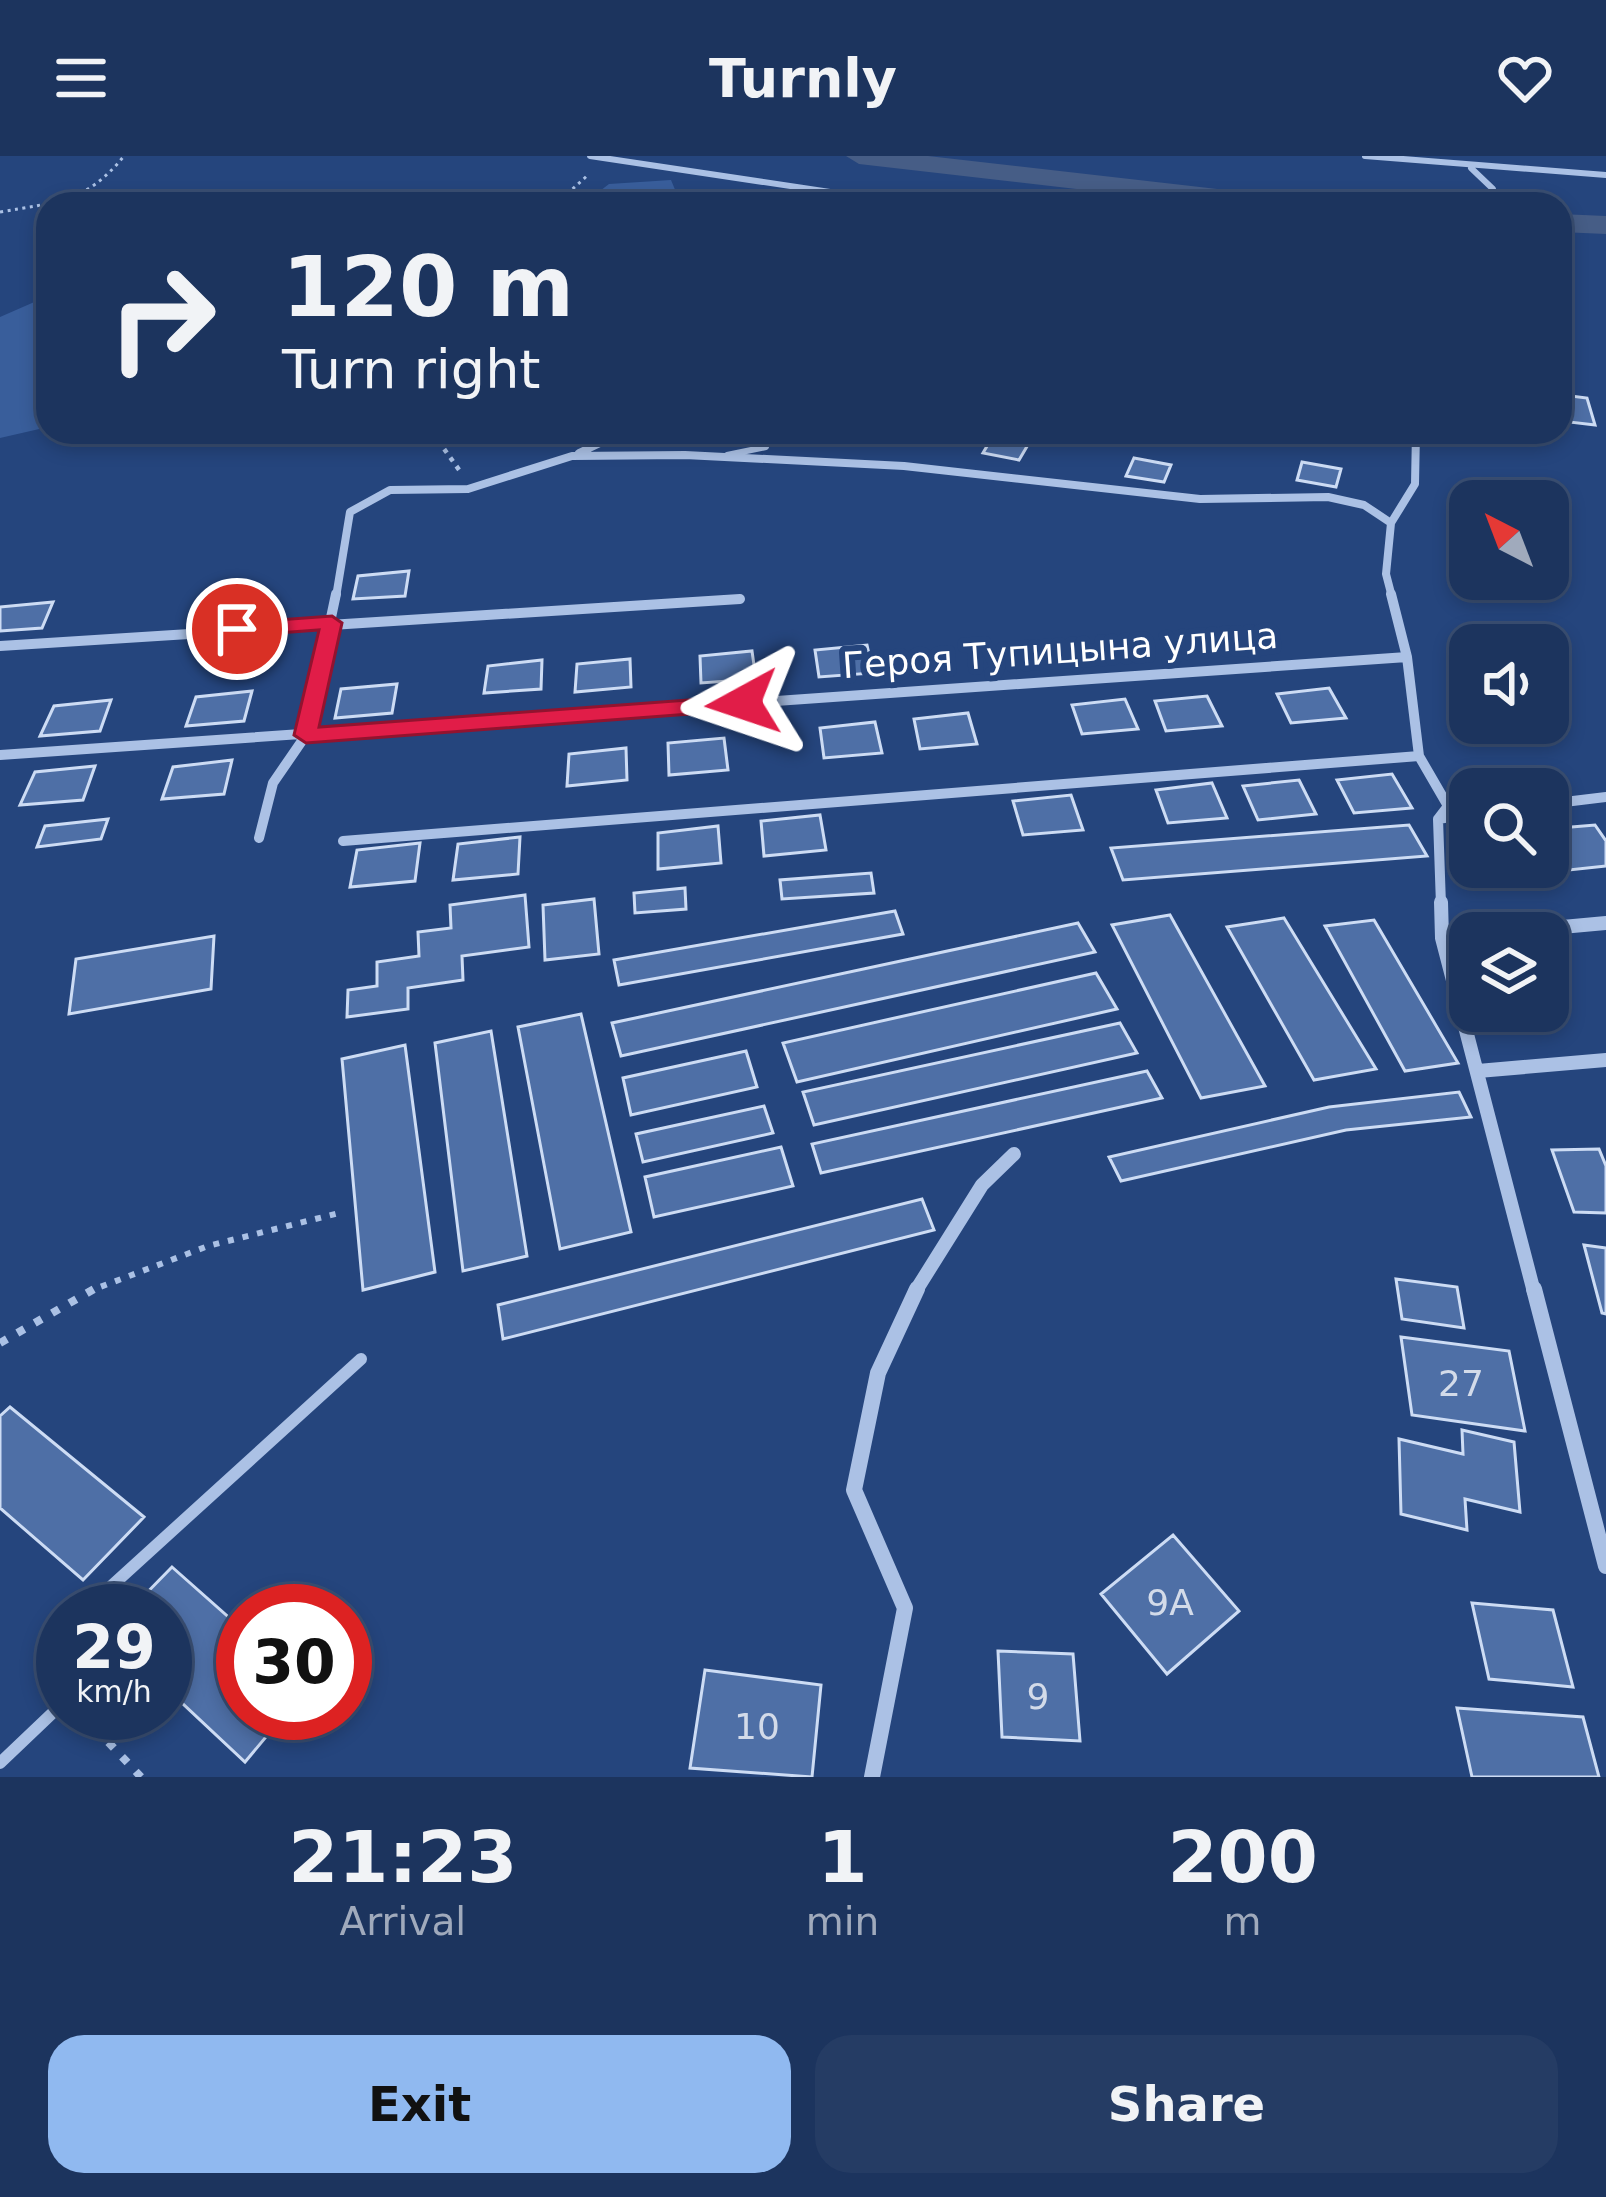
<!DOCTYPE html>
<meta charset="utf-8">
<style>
body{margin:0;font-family:"DejaVu Sans",sans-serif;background:#253c64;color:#f1f3f6;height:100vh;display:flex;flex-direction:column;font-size:45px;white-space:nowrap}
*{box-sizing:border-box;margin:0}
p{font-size:39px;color:#a0aabc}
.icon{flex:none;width:66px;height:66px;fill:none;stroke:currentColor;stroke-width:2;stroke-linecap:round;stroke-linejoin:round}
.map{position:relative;height:1621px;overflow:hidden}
.details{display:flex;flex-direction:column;background:#1c345e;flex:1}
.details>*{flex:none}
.top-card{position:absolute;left:36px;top:36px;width:1536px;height:252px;border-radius:36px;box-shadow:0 6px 18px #0003,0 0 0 3px #3a4f73;background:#1c345e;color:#f1f3f6;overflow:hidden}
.needle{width:78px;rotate:318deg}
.buttons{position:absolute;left:1449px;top:324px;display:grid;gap:24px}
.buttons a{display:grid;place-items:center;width:120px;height:120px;border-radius:24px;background:#1c345e;box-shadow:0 6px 18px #0003,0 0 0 3px #3a4f73;font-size:60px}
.speed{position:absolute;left:36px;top:1428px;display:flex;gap:24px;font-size:60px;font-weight:700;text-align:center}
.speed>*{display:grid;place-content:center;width:156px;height:156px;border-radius:50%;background:#1c345e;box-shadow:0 6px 18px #0003,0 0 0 3px #3a4f73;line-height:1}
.speed small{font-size:30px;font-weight:400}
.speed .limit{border:18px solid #d22;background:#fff;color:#111}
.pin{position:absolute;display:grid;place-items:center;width:102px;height:102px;color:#fff;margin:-51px;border:6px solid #fff;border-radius:50%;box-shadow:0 3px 12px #0007}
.me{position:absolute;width:132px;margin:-66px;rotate:265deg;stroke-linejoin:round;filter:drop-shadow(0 0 9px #0008)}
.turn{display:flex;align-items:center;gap:42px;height:252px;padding:0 48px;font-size:54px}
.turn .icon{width:156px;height:156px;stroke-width:2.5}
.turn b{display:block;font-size:84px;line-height:102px}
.eta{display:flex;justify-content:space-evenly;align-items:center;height:204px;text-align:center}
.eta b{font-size:72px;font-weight:800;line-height:84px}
.action{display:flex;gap:24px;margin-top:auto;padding:24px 48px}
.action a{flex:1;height:138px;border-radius:36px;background:#90b9f0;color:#111;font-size:48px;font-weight:800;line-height:138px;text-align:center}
.action a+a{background:#253c64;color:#f1f3f6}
header{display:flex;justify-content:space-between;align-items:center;height:156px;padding:0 48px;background:#1c345e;font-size:54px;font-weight:800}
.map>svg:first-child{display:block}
.green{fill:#395e9b}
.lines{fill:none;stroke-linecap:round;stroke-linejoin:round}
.river{fill:#465d86;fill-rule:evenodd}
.building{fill:#4e6fa6;stroke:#cddcf4;stroke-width:3}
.path-far3{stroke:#abc1e5;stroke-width:3;stroke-dasharray:3 4.5;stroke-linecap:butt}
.path-far2{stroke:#abc1e5;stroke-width:4.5;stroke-dasharray:4.5 6;stroke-linecap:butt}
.path-far1{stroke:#abc1e5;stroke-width:6;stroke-dasharray:6 9;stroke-linecap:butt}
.path{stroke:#abc1e5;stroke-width:8;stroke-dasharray:8 12;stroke-linecap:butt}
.service-far1{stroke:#abc1e5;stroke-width:6}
.service{stroke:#abc1e5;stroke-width:12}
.minor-far4{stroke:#abc1e5;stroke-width:6}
.minor-far3{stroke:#abc1e5;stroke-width:8}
.minor-far2{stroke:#abc1e5;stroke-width:10}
.minor-far1{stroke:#abc1e5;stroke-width:14}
.minor{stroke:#abc1e5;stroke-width:16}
.route{fill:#e11d48;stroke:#92132f;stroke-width:3}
.labels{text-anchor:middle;stroke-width:12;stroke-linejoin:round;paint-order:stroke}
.street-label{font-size:36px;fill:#fff;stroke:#25457d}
.near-number-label{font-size:36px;fill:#d3dbe9}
</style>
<header><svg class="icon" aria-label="menu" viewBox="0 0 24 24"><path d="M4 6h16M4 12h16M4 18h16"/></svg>Turnly<svg class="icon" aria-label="heart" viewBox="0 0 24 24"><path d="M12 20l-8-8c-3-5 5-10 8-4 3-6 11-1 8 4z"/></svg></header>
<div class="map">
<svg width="1606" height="1621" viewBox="0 0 1606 1621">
<rect width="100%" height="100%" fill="#25457d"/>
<path class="green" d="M671,24l10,24h-98l26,-20z
M48,140v131l-48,11v-121z"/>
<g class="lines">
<path class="river" d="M846,0h82l350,40 14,8h-86l-347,-40z
M1560,58l46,2v18l-46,-2z"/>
</g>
<path class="building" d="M1563,239l24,3 8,27 -26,-3z
M993,280l36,7 -10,17 -36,-7z
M1134,302l37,7 -7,17 -38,-6z
M1302,306l39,7 -5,18 -39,-7z
M409,415l-4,25 -52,3 5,-23z
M53,446l-11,26 -42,3v-24z
M1084,486l9,18 -43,4 -8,-19z
M867,489l6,28 -54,4 -4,-27z
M752,495l4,28 -55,4 -1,-27z
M630,503l1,28 -56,5 2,-28z
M542,504l-1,29 -57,4 4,-27z
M397,528l-5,29 -57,5 6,-29z
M1329,532l17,30 -55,5 -14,-29z
M252,535l-8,30 -58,5 10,-29z
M1207,540l15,30 -56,5 -11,-30z
M1125,543l13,30 -56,5 -10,-29z
M111,544l-11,31 -60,5 14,-30z
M968,557l9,31 -57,5 -6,-30z
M875,566l7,31 -58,5 -4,-30z
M724,582l4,32 -59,5 -1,-32z
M626,592l1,32 -60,6 2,-32z
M232,604l-8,34 -62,5 11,-32z
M95,610l-12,34 -63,5 15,-33z
M1392,618l20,34 -58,5 -17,-33z
M1299,624l17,34 -58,6 -15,-34z
M1212,627l15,35 -59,5 -12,-33z
M1071,639l12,35 -60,5 -10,-34z
M820,659l6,35 -62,6 -3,-35z
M108,663l-7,20 -64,8 8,-21z
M1409,669l18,31 -304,24 -12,-32z
M1595,669l11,16v25l-65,7 -3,-6h10v-38z
M718,670l3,37 -63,6v-36z
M520,681l-2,37 -65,6 5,-36z
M420,687l-5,38 -65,6 7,-37z
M871,717l3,20 -92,6 -2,-19z
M685,732l1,21 -51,4 -1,-20z
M525,739l4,52 -67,9 1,24 -55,8v21l-61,8 1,-27 29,-4v-24l42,-6 -1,-24 33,-4 -1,-23z
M594,743l5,55 -54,6 -2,-55z
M895,755l8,23 -284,51 -5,-25z
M1170,759l95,171 -64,12 -89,-173z
M1284,762l92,151 -62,11 -87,-153z
M1374,764l84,143 -53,8 -80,-145z
M1078,767l17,29 -474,104 -9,-33z
M214,780l-3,53 -142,25 7,-55z
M1096,817l21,36 -320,73 -14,-39z
M581,858l50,218 -71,17 -42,-222z
M1120,867l17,30 -323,72 -11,-33z
M491,875l36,225 -64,15 -28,-228z
M405,889l30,227 -72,18 -21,-231z
M746,895l11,36 -126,28 -8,-37z
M1147,915l15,27 -341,75 -9,-29z
M1459,936l12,25 -125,13 -225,51 -12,-24 220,-50z
M764,950l9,27 -130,29 -7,-28z
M781,991l12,39 -139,31 -9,-40z
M1599,993l7,17v47l-32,-1 -22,-62z
M922,1043l12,31 -431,109 -5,-34z
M1584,1089l22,3v66l-4,-1z
M1396,1123l61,8 7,41 -62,-9z
M1401,1181l108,14 16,80 -113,-16z
M10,1251l134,110 -61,63 -83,-72v-92z
M1462,1274l52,12 6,70 -55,-13 2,31 -66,-16 -2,-75 64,15z
M1173,1379l66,76 -72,63 -66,-80z
M172,1411l71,63v83h43l-41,49 -80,-75v-76h-36z
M1472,1447l81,7 20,77 -84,-8z
M998,1495l75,3 7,87 -78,-4z
M705,1514l116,15 -9,92 -122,-9z
M1457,1552l126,9 16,60h-127z"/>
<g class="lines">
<path class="path-far3" d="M556,48l33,-30
M0,56c56,-10 86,-9 124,-56"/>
<path class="path-far2" d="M432,276l30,42"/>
<path class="path-far1" d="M87,1136l121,-46 135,-34"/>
<path class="path" d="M0,1187l94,-54
M81,1557l60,64"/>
<path class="service-far1" d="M727,299l39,-8 3,-15"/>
<path class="service" d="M84,1455l277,-252
M0,1607l63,-60"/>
<path class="minor-far4" d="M590,0l320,48
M1365,0l241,19
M1471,12l22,21 1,15"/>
<path class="minor-far3" d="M579,297l21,-10 6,-11
M336,441l14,-85 40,-22 78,-1 104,-33 113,-1 219,11 296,33 128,-2 36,8 27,18
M1392,441l-6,-23 5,-51 24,-39 1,-52"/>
<path class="minor-far2" d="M1391,438l16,63 12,99 29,50 -10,13
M0,490l740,-47
M0,599l1407,-98
M1548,648l58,-7
M1438,663l3,86
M1438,663l32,-5
M259,682l14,-55 33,-48 30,-141
M343,685l1076,-85"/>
<path class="minor-far1" d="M1441,746l1,36 92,354
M1498,777l108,-10
M1442,782l28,-2
M1478,915l128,-11
M915,1136l67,-107 32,-31"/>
<path class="minor" d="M1534,1133l72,277
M872,1621l33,-169 -51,-118 24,-117 39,-84"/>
</g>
<path class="route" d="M332,460l10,7 -23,104 424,-31 11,7 -11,7 -437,33 -12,-8 25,-105 -82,6 -11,-7 11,-6z"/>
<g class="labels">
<g class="street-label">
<text transform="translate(1060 494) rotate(-4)" y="13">Героя Тупицына улица</text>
</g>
<g class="near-number-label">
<text x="1461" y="1240">27</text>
<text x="1170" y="1459">9А</text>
<text x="1038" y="1553">9</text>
<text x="757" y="1583">10</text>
</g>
</g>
</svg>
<div class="buttons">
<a><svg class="needle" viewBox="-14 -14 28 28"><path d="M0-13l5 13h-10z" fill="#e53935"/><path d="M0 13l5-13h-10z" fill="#a0aabc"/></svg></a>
<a><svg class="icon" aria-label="sound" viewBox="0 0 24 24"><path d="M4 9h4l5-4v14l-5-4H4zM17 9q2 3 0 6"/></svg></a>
<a><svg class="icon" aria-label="search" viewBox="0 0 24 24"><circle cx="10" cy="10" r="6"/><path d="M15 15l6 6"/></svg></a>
<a><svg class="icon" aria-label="layers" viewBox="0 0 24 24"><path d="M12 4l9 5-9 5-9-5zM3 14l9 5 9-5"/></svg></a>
</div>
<div class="speed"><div>29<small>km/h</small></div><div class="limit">30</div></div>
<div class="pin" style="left:237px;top:473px;background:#d93025"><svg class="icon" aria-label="arrive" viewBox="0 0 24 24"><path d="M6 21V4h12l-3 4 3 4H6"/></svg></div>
<svg class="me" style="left:743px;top:547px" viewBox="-20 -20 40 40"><path d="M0-17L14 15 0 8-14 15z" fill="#e11d48" stroke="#fff" stroke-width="4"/></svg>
<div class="top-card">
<div class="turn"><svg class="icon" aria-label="right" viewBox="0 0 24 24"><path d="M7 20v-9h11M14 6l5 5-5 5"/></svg><div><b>120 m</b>Turn right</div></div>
</div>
</div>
<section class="details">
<div class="eta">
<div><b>21:23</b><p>Arrival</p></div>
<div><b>1</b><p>min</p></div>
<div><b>200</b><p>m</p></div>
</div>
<div class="action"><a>Exit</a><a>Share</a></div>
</section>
